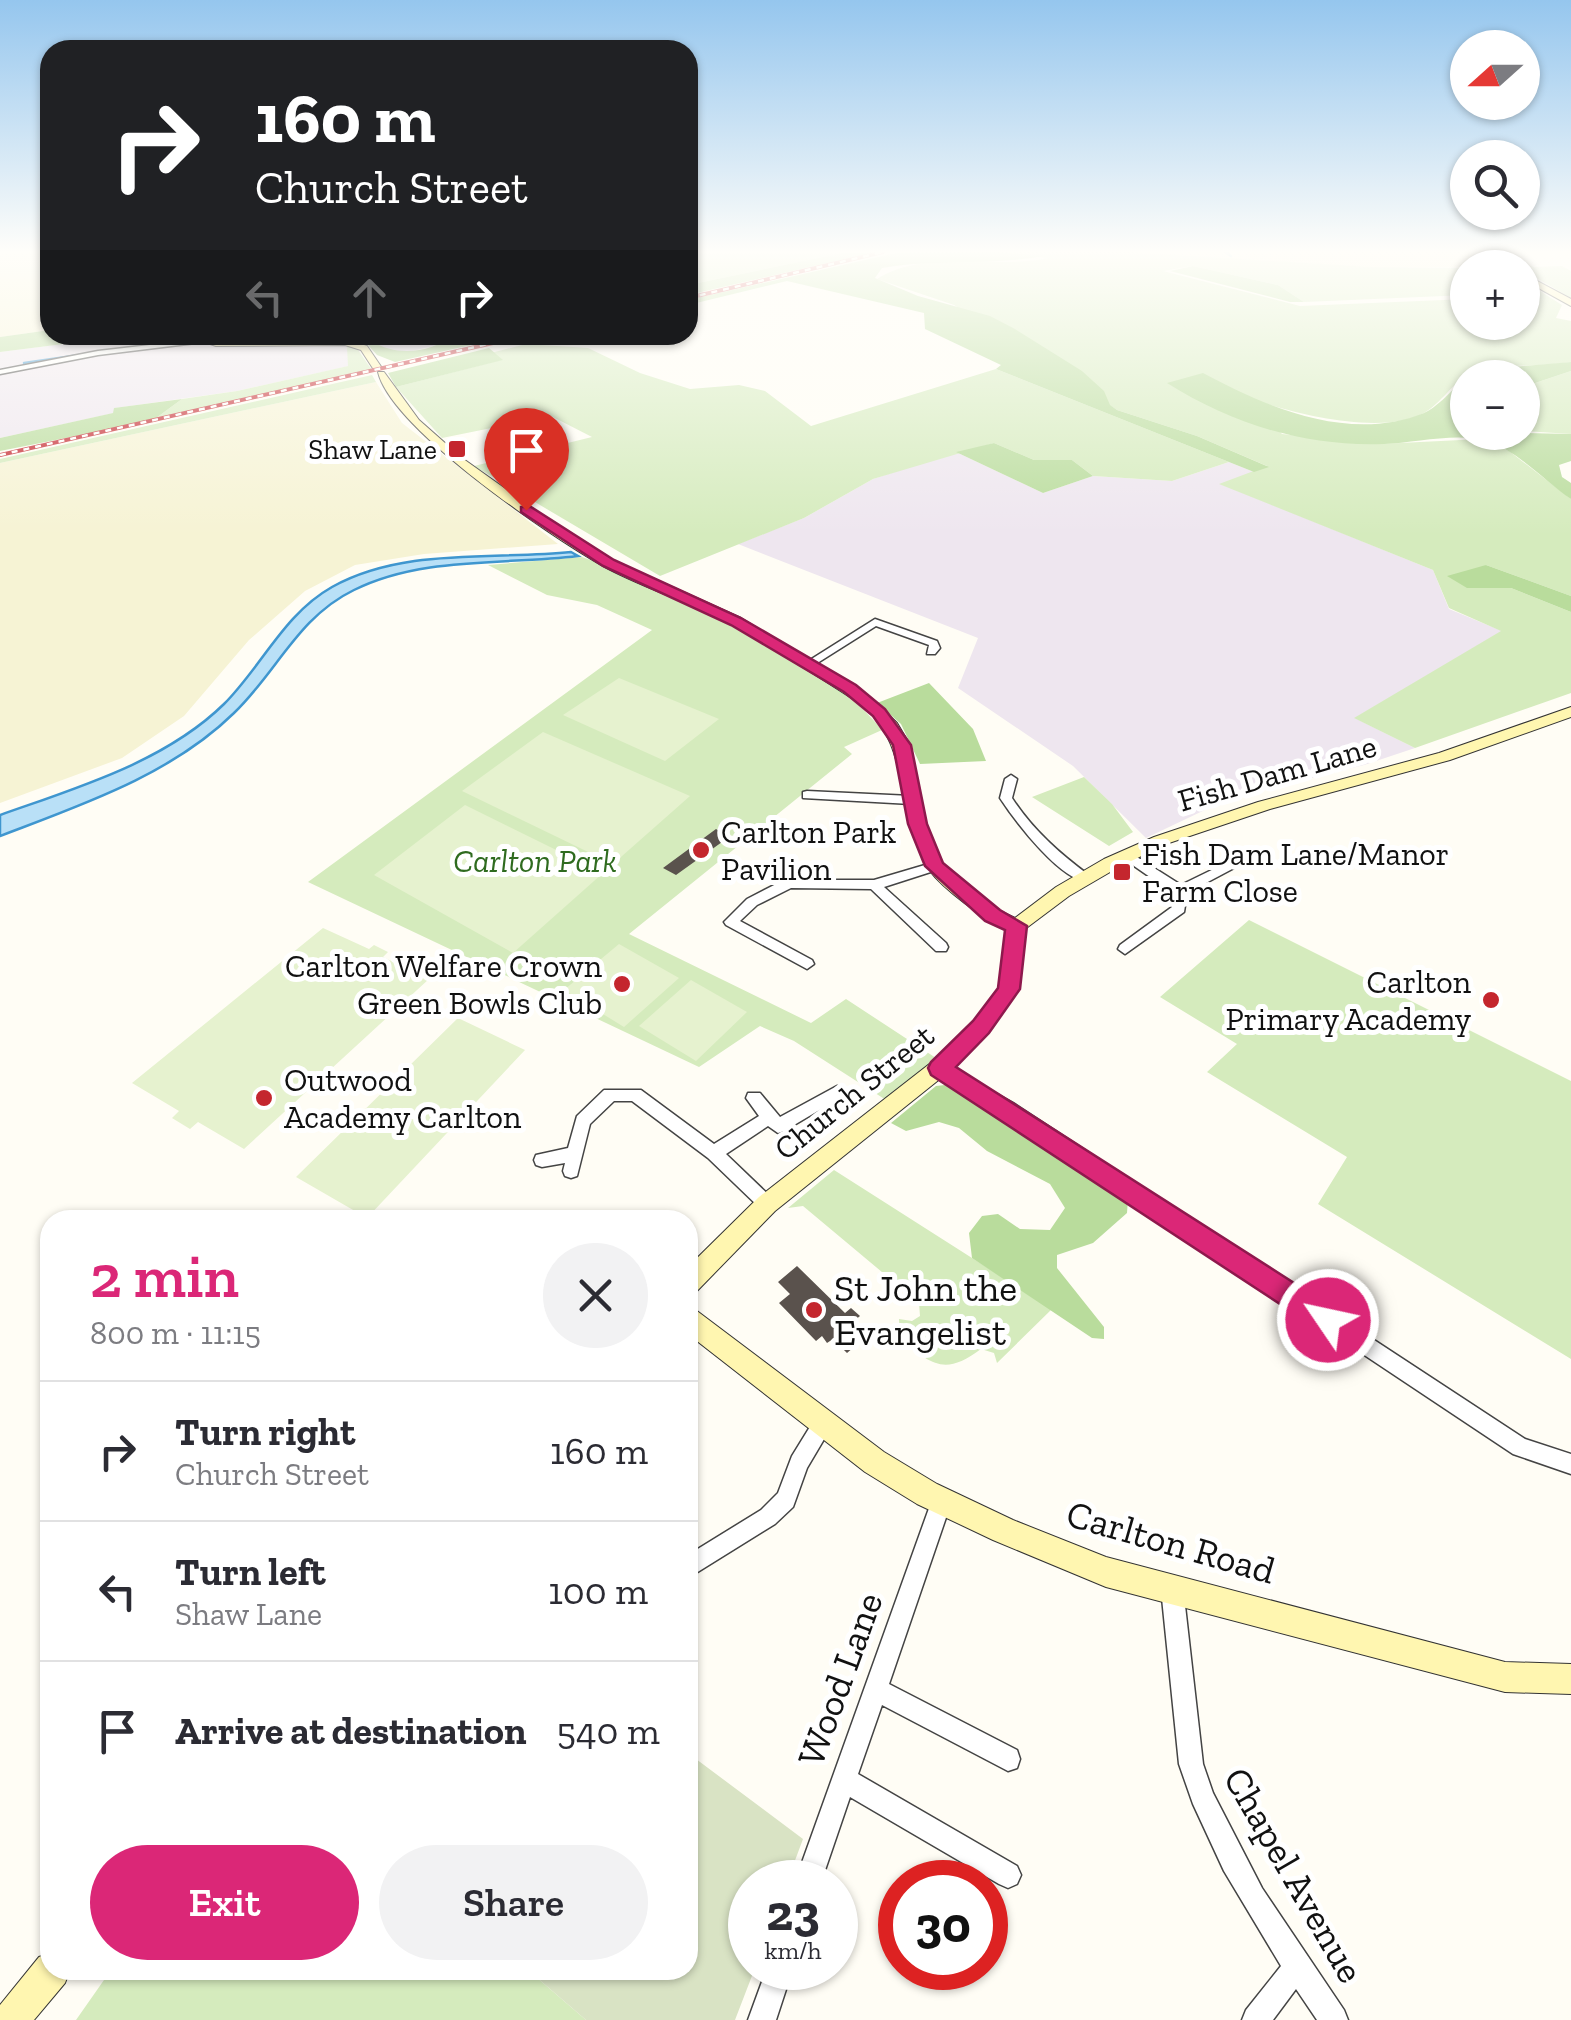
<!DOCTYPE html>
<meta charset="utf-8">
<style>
body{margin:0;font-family:"Zilla Slab",serif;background:#f2f2f3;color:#2b2b33;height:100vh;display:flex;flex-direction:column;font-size:38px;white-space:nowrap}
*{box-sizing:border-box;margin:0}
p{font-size:32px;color:#7c7c81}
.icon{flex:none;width:55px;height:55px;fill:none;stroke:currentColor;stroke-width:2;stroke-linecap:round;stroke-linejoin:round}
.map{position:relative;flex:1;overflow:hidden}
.details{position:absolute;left:40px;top:1210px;width:658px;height:770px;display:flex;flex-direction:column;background:#fff;border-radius:30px;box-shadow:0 2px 8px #0004}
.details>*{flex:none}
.banner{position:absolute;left:40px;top:40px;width:658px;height:305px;border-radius:30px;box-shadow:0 2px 8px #0004;background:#202124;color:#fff;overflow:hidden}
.needle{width:65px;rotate:249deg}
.controls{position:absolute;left:1450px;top:30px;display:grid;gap:20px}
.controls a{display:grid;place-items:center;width:90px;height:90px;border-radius:50%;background:#fff;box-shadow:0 2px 8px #0004;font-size:50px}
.speed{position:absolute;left:728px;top:1860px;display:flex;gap:20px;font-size:50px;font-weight:700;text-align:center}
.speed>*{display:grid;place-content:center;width:130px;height:130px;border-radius:50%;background:#fff;box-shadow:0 2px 8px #0004;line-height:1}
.speed small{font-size:25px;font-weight:400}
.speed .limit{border:15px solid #d22;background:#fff;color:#111}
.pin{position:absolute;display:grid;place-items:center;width:85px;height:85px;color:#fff;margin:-102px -42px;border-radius:50% 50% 50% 0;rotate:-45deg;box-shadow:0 0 10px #0007}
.pin .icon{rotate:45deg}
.me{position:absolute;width:110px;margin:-55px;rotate:304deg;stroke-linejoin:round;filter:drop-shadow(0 0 8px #0008)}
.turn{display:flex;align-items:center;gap:35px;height:210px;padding:0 50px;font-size:45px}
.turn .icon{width:130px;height:130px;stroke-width:2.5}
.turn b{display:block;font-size:70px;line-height:85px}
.lanes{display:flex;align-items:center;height:95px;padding:0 50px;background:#0003;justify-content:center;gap:50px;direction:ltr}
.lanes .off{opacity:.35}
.round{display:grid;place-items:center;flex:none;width:105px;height:105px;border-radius:52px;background:#f2f2f3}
.overview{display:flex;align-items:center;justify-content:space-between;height:170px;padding:0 50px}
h1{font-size:60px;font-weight:600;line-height:75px;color:#db2777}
.primary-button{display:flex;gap:20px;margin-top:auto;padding:20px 50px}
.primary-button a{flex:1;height:115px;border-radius:60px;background:#db2777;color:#fff;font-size:40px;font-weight:600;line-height:115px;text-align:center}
.primary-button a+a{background:#f2f2f3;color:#2b2b33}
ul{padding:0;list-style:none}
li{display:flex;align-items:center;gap:30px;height:140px;padding:0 50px;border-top:2px solid #e1e1e2}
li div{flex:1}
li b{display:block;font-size:38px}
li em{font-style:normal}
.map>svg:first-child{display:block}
.industrial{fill:#eee6ef}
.farmland{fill:#f6f3d4}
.green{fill:#d5ebbd}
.forest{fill:#b9dc9c}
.cemetery{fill:#d9e3c4}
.pitch{fill:#e6f2cf}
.water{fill:#b9e0f7;stroke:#3f96cf;stroke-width:2.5}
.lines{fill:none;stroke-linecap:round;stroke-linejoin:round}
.stream{stroke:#3f96cf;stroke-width:2.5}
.building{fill:#5a524d}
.street-casing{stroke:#444;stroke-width:3}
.secondary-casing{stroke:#333;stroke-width:2}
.street{fill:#fff;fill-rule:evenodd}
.secondary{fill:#fff6b0;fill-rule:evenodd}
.rail-casing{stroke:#c4262e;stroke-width:4}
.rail{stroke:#fff;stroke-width:2.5;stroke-dasharray:6;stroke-linecap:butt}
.route{fill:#db2777;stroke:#8e194d;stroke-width:2.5}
.poi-dot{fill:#c4262e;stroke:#fff;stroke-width:4}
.labels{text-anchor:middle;stroke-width:10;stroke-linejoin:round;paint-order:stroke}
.far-poi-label{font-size:28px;fill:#111;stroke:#fff;text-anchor:end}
.street-label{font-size:32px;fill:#111;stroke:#fff}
.poi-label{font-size:32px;fill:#111;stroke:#fff;text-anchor:start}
.park-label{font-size:32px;font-style:italic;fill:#2f6b1f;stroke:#fff}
.near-poi-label{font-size:38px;fill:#111;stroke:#fff;text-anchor:start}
.near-street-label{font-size:38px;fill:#111;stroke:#fff}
</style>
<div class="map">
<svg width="1571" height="2020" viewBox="0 0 1571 2020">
<rect width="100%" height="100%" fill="#fffdf5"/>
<path class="industrial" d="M135,335h319l-10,8 -36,9h-20l-16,-11 -24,6 1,19 -112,25 -122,17 -1,5 -114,25v-86z
M956,452l87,41 50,-17 79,5 57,-19 25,10 -33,12 212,86 16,39 53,22 -147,87 60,30 -51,17 -134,33 -84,40 -73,-72 -115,-78 20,-50 -240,-94 66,-26 69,-39z"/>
<path class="farmland" d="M1470,252l14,15h-112l-246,-14z
M4,253h46v77l-50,7v-82z
M376,382l26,41 156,121 -134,10 -69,11 -50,26 -56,49 -65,76 -62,42 -122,45v-340z"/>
<path class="green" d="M1126,252l246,15 95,1v27l-163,7 -26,-17 -85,-19 -30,5 137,35 167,-7 1,23h54l1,-42 39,25 -6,13 15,3v41c-30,5 -63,2 -93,8 -18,4 -33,28 -48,39 -39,30 -138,5 -180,-11l32,36 98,10 101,-5 28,12 62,48v97l-85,-31 -19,23h44l60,24v81l-156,55 -61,-30 147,-87 -52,-23 -16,-38 -214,-86 48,-18 -70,-30 -80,-26 -163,-105 -77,-26c50,-31 116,-9 171,-21l-51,-5z
M688,253h154l-154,32z
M1494,253l40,14 28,-1 9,5v27z
M526,344l62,4 52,25 50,16 49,-4 26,6 46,35 185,-57 233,93 -57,19 -79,-5 -21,-16h-38l-40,-17 -121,36 -69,39 -144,58 -186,-110 118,-29 -41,-21 -109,22 -46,-51 105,-27 -10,-7z
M347,347h9l16,23 -220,51 30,-22 55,-8 111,-25z
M1571,371v63l-48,-3v-44z
M372,375l4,7 -376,81v-4z
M582,557c90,33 240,98 300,173l-38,17 8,7 -223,180 182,89 35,-24 90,59 -50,42 -92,-59 -34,-15 -61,41 -391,-185 344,-252 -55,-25 -50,-10 -59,-30z
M1084,777l28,27 21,28 -24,14 -77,-49z
M1249,920l322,161v278l-253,-155 29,-47 -140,-85 30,-28 -77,-47z
M834,1170l218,139 -55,54 -3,-10 -13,-4c-36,27 -49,16 -81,-10l-1,-20 13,2 8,-5 -1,-13 -116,-97 -15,2z
M111,1970h417l58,50h-510z"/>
<path class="forest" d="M997,252l46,4c-46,9 -99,4 -148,10l-13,2 -7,10 43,18 72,20 25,13 67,42 22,20 6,14 7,5 80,26 72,31 -15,5 -258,-103 5,-4 -76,-36 -1,-16 -137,-32 -99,24v-5l208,-47z
M842,253h29l-183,42v-10z
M1193,266l85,19 26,17h-14l-120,-31z
M50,330v5h85l-135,17v-15z
M454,335h61l-120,27 -18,-7 -9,-10 4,-4c24,16 59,12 82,-6z
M489,348l14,12 -107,27 -8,-14z
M1571,362v9l-48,16 -1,-9h-54v54l103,2v27l-12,4 3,12 9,6v16c-28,-19 -54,-50 -88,-59 -30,-7 -69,3 -99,4 -78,3 -152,-20 -217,-61l36,-10c65,35 147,70 221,40 16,-7 33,-29 47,-40l6,-3z
M182,399l-30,22 -152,30v-13l113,-25 1,-5z
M994,443l40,17h38l21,16 -50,17 -87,-41z
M1486,565l85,31v16l-60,-24h-44l-20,-12z
M929,683l44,46 13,32 -66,3 -19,-40 -24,-21z
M945,1085l183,114 -1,14 -34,30 -36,12v13l47,59v12l-12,-1 -120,-80 -3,-25 13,-17 16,-2 22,15 30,1 15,-22 -15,-24 -63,-33 -28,-23 -20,-6 -33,9 -15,-8 45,-37z"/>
<path class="cemetery" d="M688,1753l115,86 -16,43h-37v86h5l-20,52h-149l-58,-50h160z"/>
<path class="pitch" d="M619,678l100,41 -54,42 -102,-46z
M543,732l147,64 -77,68 -151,-73z
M465,805l138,68 -90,80 -139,-78z
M323,928l46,21 5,-4 14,7 -5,5 46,22 -185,170 -46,-27 -8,7 -18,-11 7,-7 -47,-28z
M619,944l60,34 -55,49 -60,-37z
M691,980l56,32 -51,49 -57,-35z
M458,1018l67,32 -158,168 -71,-41z"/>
<path class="water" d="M571,552l7,4c-73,9 -156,0 -224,34 -56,27 -77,82 -120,123 -63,62 -153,92 -234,123v-21c76,-27 165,-53 224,-111 38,-38 60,-90 108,-117 72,-40 161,-27 239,-35z"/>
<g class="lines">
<path class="stream" d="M1225,252l6,4
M24,363l152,-22"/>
</g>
<path class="building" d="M716,829l13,8 -53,38 -13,-7z
M797,1266l48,47 6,-5 9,8 -6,5 14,14 -21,18 -14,-14 -6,4 -5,-7 -6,5 -37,-38 11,-9 -12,-12z"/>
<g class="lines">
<g class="street-casing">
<path id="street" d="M202,339l2,3 -106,13 -98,19v-4l98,-19z
M875,619l62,22 3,7 -5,6h-8l2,-9 -53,-19 -65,41 -9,-2z
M1011,775l6,4 -5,19c21,32 47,55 78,78l2,3 -2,3c-28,1 -75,-61 -90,-84l5,-19z
M807,791l104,5 6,4 -6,4 -108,-6v-6z
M1129,852l52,33 43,-21 5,-1 7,4 -49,26 -3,19 -59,42 -7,-5 2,-4 52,-38 1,-14 -49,-34 -2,-3z
M935,862l5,1 2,3 -2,3 -56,18 62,56 2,4 -2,4h-10l-65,-62 -80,-1 -34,17 -17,16 72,39 2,4 -7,5 -81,-44 -2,-3 23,-23 37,-19h90z
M939,1062l74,41 512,336 46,15v20l-58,-20 -512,-341 -68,-41 -2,-4 2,-4z
M837,1086l6,2 2,4 -2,4 -59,35 -6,2 -10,-7 -42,28 47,45 3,5 -3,5 -6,2 -6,-2 -53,-51 -76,-57h-18l-24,23 -13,52 -6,2 -6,-2 -2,-5 2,-8 -23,4 -6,-2 -2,-5 2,-5 32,-7 9,-32 27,-26h37l73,54 45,-28 -13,-18 2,-5h12l20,24z
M823,1414l7,3 3,7 -26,44 -14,39 -18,17 -87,54v-23l73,-45 17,-17 14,-37 24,-39z
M942,1490l7,3 3,7 -63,184 128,66 3,9 -3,9 -9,3 -126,-66 -24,69 159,92 4,9 -4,9 -9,4 -9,-4 -149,-87 -29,85h-26l137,-382 3,-7z
M1172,1577l8,3 3,8 20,176 10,29 49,95 82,122 4,10h-31l-21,-31 -23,31h-31l4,-10 35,-44 -57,-95 -31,-67 -14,-40 -18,-176 3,-8z
M767,1968h26l-17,52h-28z"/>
</g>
<g class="secondary-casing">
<path id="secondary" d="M1481,252h9l23,16h-10z
M1522,273l49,26v7l-49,-27z
M184,335l32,5 130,-1 21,7 15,22 -8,2 -13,-20 -16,-5 -129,1z
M378,372h6l35,48 43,38 84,60 66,42 129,58 130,80 26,25 13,22 15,79 17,39 58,48 15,7 41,-31 48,-28 50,-22 104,-35 181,-49 132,-46v10l-121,43 -180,49 -104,35 -49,24 -48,28 -44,33 -6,60 -31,43 -42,42 -171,137 -78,80 -9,3v-27l71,-70 173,-135 42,-40 25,-34 7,-59c-24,-12 -61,-38 -77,-59 -5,-6 -7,-14 -10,-21 -21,-51 -12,-114 -63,-148 -40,-26 -81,-52 -122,-75 -42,-24 -89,-37 -131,-60 -53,-30 -212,-138 -225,-194z
M688,1307l9,4 187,141 53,32 76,36 93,37 399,105 66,2v30l-66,-2 -399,-105 -113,-47 -76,-36 -52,-32 -177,-138z
M50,1953v17h20l-5,13 -31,37h-34v-15l39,-48z"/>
</g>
<use href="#street" class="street"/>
<use href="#secondary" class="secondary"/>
<g class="rail-casing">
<path id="rail" d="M688,298l195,-46
M0,455l528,-120"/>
</g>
<use href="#rail" class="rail"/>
</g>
<linearGradient id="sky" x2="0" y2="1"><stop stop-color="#95c6ee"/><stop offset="0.47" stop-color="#fffefa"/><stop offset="1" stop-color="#fffefa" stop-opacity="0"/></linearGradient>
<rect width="1571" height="535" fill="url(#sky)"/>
<path class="route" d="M521,507h10l83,53 127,58 115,67 29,24 26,36 16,79 16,39 57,47 27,16 -7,63 -31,44 -33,34 382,244 4,9 -4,9 -10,4 -10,-4 -387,-254 -3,-7 3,-6 42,-41 25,-33 7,-58 -20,-9 -60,-55 -17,-42 -15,-79 -20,-29 -29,-24 -113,-67 -128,-59 -82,-54z"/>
<g class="poi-dot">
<rect x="447" y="439" width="20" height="20" rx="5"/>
<circle cx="701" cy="850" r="10"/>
<rect x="1112" y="862" width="20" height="20" rx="5"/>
<circle cx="622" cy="984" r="10"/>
<circle cx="1491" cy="1000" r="10"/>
<circle cx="264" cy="1098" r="10"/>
<circle cx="814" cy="1310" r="10"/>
</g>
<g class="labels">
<g class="far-poi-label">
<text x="437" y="459">Shaw Lane</text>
</g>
<g class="street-label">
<text transform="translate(1277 773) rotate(-16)" y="11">Fish Dam Lane</text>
<text transform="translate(854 1092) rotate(-39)" y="11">Church Street</text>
</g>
<g class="poi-label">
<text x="721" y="843">Carlton Park<tspan x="721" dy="37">Pavilion</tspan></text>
<text x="1142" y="865">Fish Dam Lane/Manor<tspan x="1142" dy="37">Farm Close</tspan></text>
<text x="602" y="977" text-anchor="end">Carlton Welfare Crown<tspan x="602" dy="37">Green Bowls Club</tspan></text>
<text x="1471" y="993" text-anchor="end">Carlton<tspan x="1471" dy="37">Primary Academy</tspan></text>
<text x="284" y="1091">Outwood<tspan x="284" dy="37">Academy Carlton</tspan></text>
</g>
<g class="park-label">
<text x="535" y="872">Carlton Park</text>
</g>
<g class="near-poi-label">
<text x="834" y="1301">St John the<tspan x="834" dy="44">Evangelist</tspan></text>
</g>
<g class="near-street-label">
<text transform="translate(1171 1542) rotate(16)" y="13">Carlton Road</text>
<text transform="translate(840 1679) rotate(-70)" y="13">Wood Lane</text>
<text transform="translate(1294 1875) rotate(60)" y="13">Chapel Avenue</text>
</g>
</g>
</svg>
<div class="controls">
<a><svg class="needle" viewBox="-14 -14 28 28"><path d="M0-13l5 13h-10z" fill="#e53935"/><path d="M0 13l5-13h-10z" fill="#7c7c81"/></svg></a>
<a><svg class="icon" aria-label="search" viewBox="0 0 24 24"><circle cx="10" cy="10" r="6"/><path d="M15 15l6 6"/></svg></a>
<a>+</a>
<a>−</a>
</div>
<div class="speed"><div>23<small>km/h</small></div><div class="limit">30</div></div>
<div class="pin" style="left:526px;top:510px;background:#d93025"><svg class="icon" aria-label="arrive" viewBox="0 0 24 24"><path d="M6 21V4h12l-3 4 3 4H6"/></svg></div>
<svg class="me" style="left:1328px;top:1320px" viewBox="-20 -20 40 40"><circle r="17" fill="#db2777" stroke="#fff" stroke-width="3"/><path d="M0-11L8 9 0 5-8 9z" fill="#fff"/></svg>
<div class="banner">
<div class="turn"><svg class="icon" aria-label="right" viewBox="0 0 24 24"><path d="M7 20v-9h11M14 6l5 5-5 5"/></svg><div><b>160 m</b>Church Street</div></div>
<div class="lanes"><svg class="icon off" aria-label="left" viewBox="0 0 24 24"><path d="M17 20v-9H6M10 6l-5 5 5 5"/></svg><svg class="icon off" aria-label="ahead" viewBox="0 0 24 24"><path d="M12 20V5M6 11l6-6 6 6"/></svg><svg class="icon" aria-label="right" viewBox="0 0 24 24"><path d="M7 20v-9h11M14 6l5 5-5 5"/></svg></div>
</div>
<section class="details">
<div class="overview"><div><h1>2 min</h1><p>800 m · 11:15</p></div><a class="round"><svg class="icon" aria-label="close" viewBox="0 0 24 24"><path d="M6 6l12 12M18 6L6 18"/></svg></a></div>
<ul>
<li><svg class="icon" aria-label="right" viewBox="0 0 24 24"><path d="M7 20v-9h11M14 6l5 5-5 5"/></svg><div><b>Turn right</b><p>Church Street</p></div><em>160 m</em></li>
<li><svg class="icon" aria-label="left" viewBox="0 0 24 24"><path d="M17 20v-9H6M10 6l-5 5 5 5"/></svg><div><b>Turn left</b><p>Shaw Lane</p></div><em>100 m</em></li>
<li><svg class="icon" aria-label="arrive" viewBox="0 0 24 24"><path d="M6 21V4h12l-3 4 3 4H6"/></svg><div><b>Arrive at destination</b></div><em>540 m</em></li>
</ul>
<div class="primary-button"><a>Exit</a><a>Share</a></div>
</section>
</div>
